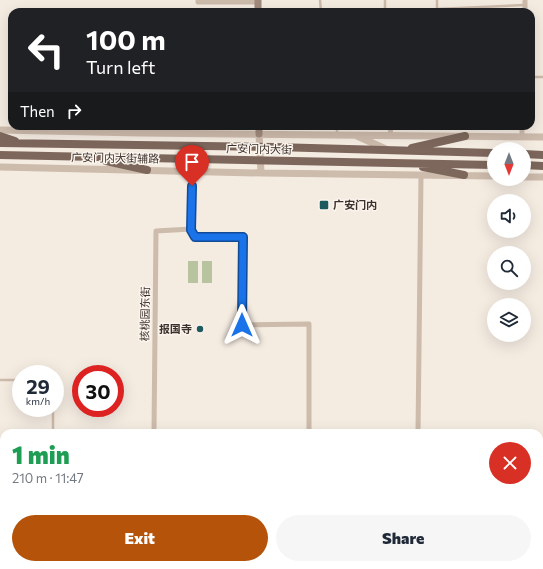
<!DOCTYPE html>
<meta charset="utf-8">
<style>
body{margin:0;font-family:Commissioner,"Noto Sans SC",sans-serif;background:#f6f6f7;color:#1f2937;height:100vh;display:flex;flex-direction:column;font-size:15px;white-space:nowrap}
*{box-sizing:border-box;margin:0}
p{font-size:13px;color:#747a83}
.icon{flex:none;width:22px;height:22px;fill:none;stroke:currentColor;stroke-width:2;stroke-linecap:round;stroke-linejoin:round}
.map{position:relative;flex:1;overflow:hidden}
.details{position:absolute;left:0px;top:429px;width:543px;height:140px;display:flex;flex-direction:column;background:#fff;border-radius:12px 12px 0 0;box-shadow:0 4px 16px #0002}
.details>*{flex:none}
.banner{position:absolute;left:8px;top:8px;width:527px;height:122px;border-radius:12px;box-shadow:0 4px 16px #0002;background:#202124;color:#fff;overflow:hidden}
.needle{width:26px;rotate:180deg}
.buttons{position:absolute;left:487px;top:142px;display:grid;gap:8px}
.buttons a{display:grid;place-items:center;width:44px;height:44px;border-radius:50%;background:#fff;box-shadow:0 4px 16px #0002;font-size:20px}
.speed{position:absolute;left:12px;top:365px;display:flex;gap:8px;font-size:20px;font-weight:700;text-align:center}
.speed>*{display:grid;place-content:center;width:52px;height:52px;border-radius:50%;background:#fff;box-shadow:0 4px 16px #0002;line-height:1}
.speed small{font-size:10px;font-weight:400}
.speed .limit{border:6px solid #d22;background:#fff;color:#111}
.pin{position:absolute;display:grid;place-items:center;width:34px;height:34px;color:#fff;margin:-41px -17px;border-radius:50% 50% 50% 0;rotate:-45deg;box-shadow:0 0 4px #0007}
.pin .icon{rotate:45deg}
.me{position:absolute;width:44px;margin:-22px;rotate:0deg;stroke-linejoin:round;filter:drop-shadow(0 0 3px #0008)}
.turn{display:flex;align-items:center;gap:14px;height:84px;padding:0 12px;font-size:18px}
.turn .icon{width:52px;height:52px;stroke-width:2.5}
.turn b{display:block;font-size:28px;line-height:34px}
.then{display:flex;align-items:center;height:38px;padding:0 12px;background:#0003;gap:8px;font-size:15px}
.round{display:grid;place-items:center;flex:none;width:42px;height:42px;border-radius:21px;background:#f6f6f7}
.head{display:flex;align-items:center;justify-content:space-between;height:68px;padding:0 12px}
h1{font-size:24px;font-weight:800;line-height:30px;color:#1e9e55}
.cta{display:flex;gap:8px;margin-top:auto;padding:8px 12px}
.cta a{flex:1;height:46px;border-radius:24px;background:#b45309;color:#fff;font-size:16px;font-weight:800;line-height:46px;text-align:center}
.cta a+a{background:#f6f6f7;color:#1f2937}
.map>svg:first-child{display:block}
.green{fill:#b8c4a0}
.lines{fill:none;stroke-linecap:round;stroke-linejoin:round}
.service{stroke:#cdbbac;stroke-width:2.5}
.minor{stroke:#cdbbac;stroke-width:5}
.tertiary{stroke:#cdbbac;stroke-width:7}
.secondary{stroke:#a18a7d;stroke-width:7}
.primary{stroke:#7d675c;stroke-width:8}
.route-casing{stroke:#114b97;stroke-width:10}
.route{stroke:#1a73e8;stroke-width:7}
.poi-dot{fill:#1f5a5e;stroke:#fbf5ee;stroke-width:1.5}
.labels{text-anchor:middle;stroke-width:3;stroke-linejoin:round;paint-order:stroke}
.street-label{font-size:11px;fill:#3b302b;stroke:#fbf5ee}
.poi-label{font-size:11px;font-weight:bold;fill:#3b302b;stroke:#fbf5ee;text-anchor:start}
</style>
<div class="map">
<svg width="543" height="569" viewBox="0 0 543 569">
<rect width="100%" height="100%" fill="#f4ebe1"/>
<path class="green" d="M188,261h10v22h-10z
M202,261h10v22h-10z
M254,565h64v4h-65z"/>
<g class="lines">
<path class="service" d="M320,0l1,12
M437,0v9l88,-4
M355,12l30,-1v-11
M531,77h12
M337,134v-8
M0,380h21
M53,433v-25
M492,565l1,4"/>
<path class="minor" d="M198,0v2h60
M525,12v-12
M390,135l1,-9
M522,137v-11
M192,171l-1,58 4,8h48l-1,88 67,-1v109
M154,433l2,-202 35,-2
M418,433l3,-257
M539,445h4
M62,565l1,4
M144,565v4
M189,565v4
M0,568l27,-1
M418,569v-4"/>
<path class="tertiary" d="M0,130l139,3 404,4
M259,134l2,39
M357,136l31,14
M0,167l261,6 233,3
M524,177h19"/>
<path class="secondary" d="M258,0v12
M259,126v8"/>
<path class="primary" d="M0,136l15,5
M0,143l274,4 220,6
M412,148l53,-12
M524,154l19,1
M0,155l494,10
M106,161l41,9
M524,165l19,1
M423,167l41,8"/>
</g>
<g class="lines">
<g class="route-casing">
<path id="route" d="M192,186l-1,44 4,7h48l-1,88"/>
</g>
<use href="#route" class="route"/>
</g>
<g class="poi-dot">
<rect x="319" y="200" width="10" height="10" rx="2"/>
<circle cx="200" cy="329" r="4"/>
</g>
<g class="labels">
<g class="street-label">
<text transform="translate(259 149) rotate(1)" y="4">广安门内大街</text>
<text transform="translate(115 158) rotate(1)" y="4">广安门内大街辅路</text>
<text transform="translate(145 314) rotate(-89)" y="4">核桃园东街</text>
</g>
<g class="poi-label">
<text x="333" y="209">广安门内</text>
<text x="192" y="333" text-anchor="end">报国寺</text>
</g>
</g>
</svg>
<div class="buttons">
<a><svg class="needle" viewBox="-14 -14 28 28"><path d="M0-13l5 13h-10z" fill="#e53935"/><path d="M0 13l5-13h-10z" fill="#747a83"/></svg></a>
<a><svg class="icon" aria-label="sound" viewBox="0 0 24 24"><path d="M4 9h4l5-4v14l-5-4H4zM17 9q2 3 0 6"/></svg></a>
<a><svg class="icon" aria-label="search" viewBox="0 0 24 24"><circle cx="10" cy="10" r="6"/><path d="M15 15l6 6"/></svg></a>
<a><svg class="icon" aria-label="layers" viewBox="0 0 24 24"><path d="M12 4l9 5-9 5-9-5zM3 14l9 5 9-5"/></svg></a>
</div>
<div class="speed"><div>29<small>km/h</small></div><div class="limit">30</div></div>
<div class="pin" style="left:192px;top:186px;background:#d93025"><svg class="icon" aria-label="arrive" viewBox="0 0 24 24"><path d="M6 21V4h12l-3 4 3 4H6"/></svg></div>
<svg class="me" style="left:242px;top:325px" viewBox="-20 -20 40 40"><path d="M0-17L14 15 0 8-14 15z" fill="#1a73e8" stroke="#fff" stroke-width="4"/></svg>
<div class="banner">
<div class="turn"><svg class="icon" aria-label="left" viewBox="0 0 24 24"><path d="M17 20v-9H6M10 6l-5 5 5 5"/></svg><div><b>100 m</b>Turn left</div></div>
<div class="then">Then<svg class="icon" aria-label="right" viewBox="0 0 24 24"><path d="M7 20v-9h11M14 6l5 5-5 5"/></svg></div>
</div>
<section class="details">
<div class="head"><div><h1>1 min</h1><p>210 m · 11:47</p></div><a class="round" style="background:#d93025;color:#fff"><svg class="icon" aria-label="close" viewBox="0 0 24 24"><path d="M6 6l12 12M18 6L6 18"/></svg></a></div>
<div class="cta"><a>Exit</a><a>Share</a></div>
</section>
</div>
